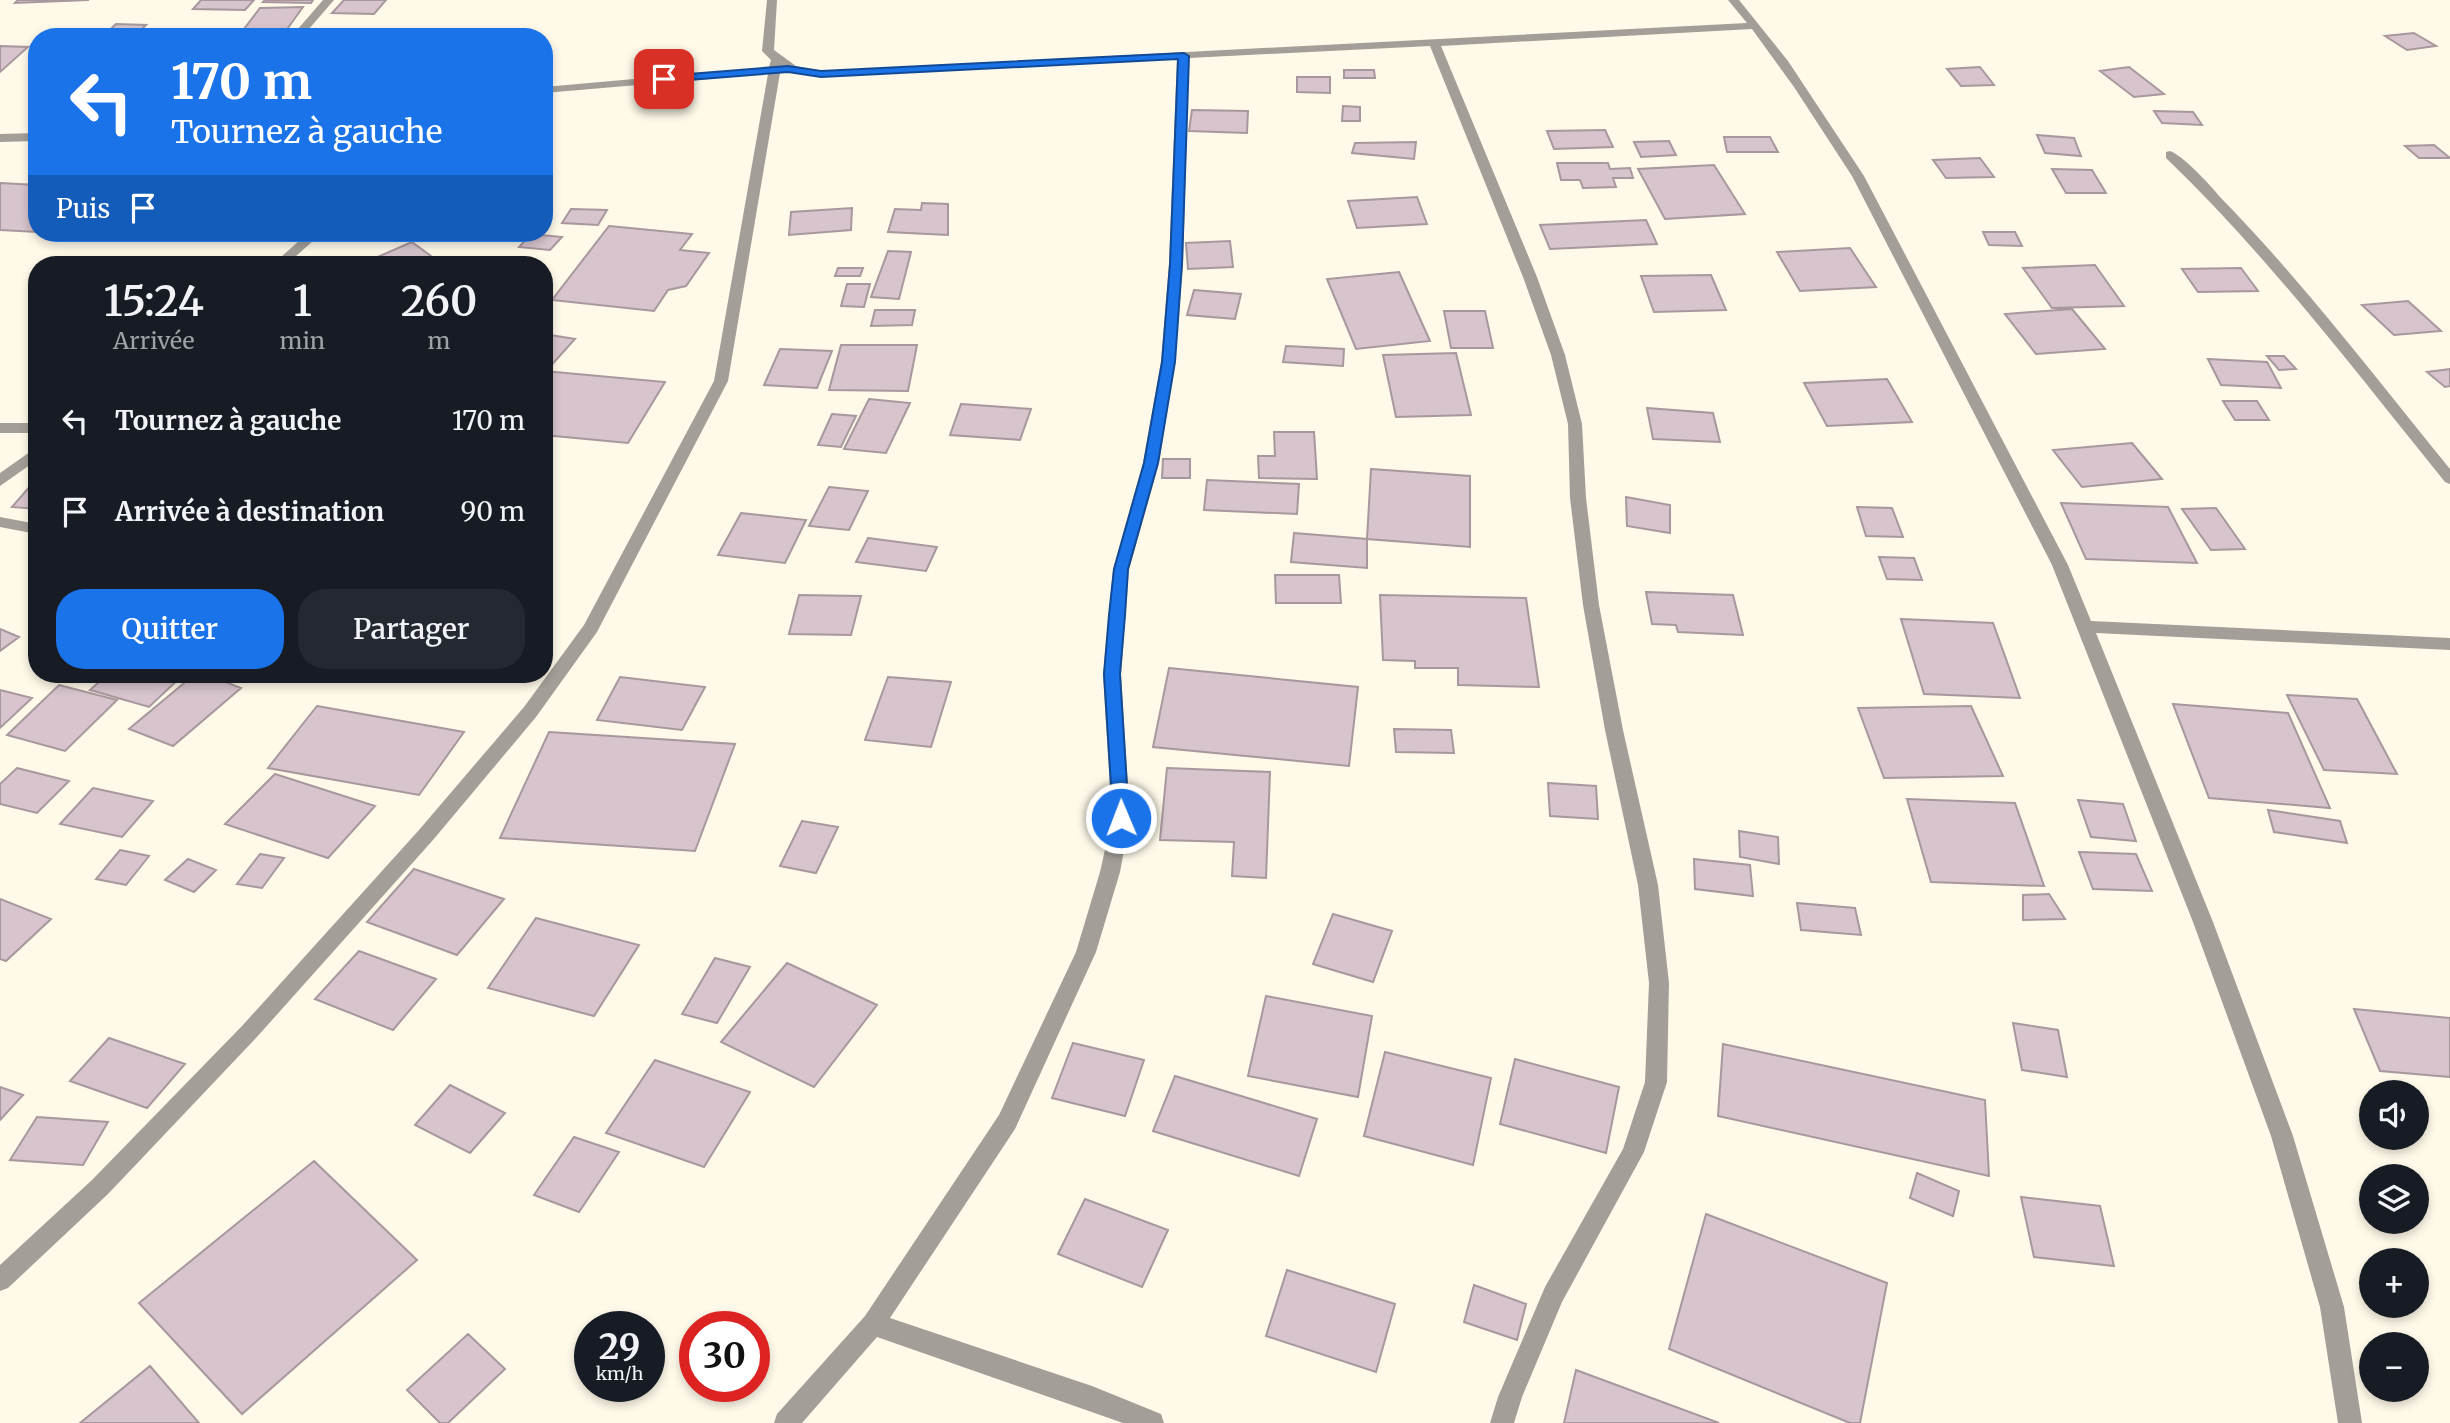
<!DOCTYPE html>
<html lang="fr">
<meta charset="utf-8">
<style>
body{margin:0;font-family:Merriweather,serif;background:#242831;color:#f1f3f6;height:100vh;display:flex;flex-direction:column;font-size:26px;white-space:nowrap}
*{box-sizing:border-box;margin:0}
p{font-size:23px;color:#9ea1a6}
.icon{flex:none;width:38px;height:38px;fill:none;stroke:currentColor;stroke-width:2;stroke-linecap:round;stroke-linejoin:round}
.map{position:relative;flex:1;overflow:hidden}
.sheet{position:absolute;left:28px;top:256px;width:525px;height:427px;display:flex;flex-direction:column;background:#171b24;border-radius:28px;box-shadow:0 4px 10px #0003}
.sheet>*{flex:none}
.top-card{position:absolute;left:28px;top:28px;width:525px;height:214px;border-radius:28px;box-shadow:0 4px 10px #0003;background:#1a73e8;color:#fff;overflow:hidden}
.buttons{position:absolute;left:2359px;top:1080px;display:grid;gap:14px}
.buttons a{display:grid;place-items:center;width:70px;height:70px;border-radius:50%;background:#171b24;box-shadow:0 4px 10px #0003;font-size:35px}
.speed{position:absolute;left:574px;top:1311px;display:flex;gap:14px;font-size:35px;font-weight:700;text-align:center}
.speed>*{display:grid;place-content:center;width:91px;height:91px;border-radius:50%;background:#171b24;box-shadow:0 4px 10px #0003;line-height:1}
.speed small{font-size:18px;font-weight:400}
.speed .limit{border:10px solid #d22;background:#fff;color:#111}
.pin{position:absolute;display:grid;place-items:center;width:60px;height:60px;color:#fff;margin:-30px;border-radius:14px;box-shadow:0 4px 10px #0006}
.me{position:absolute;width:77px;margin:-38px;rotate:359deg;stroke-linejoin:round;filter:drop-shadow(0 0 5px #0008)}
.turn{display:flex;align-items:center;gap:24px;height:147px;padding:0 28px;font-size:32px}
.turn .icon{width:91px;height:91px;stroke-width:2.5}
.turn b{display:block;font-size:49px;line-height:60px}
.then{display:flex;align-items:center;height:66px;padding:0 28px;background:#0003;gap:14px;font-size:26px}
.eta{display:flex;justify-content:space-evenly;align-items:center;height:119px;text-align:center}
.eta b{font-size:42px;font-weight:600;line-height:49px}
.action{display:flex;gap:14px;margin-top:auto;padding:14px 28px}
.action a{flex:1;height:80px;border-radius:28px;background:#1a73e8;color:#fff;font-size:28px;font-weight:600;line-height:80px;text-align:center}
.action a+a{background:#242831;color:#f1f3f6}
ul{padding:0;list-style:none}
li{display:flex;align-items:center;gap:21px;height:91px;padding:0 28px}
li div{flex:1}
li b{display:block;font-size:26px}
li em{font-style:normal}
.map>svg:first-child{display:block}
.building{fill:#d7c4cc;stroke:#a9979e;stroke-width:2}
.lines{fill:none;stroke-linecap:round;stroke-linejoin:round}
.minor{fill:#a39f98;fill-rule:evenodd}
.route{fill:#1a73e8;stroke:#114b97;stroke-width:2}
</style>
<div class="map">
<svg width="2450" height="1423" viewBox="0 0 2450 1423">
<rect width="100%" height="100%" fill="#fef9e8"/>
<path class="building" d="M18,0h71l-74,3z
M201,0h53l-9,10 -52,-1z
M265,0h48l-2,3 -48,-1z
M344,0h42l-12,14 -42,-1z
M303,7l-18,25 -44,1 19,-25z
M116,24l30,1 -12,12h-32z
M2414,33l22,13 -29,4 -22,-14z
M0,46l28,1 -28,25z
M1980,67l14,18 -33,1 -14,-17z
M2129,67l35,27 -30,3 -34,-26z
M1344,70h30l1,8h-31z
M1297,77h33v16l-33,-1z
M1343,106l17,1v14h-18z
M1192,110l56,1 -1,22 -58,-2z
M2154,111l39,1 9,13 -40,-2z
M1605,130l8,17 -59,2 -7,-18z
M2037,135l37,3 7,18 -36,-3z
M1724,137h46l8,15h-51z
M1669,141l7,14 -35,2 -7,-15z
M1416,142l-2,17 -62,-6 3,-10z
M2434,145l16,13h-31l-14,-12z
M1980,158l14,19 -48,1 -13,-18z
M1557,163h51l2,6 20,-1 3,10h-20l3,9 -33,1 -3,-8h-19z
M1714,165l31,49 -80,5 -27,-50z
M2052,169l40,1 14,23h-40z
M0,183l37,2v47l-37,-2z
M1417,197l10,27 -70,4 -9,-27z
M922,203l26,1v31l-60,-3 7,-23 26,1z
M852,208l-1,22 -62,5 2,-23z
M571,209l36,1 -9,15 -36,-2z
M1646,220l11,24 -107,5 -10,-24z
M609,226l83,8 -12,16 29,3 -23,33 -18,4 -14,21 -102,-11z
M1983,232h32l7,14 -33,-1z
M531,234l31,3 -12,13 -31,-3z
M1230,241l3,26 -45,2 -2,-26z
M412,242l19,14 -19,8h-43l-3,-2z
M1850,248l26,39 -76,4 -23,-39z
M888,251l23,1 -12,47 -28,-2z
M2095,265l29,41 -72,2 -29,-40z
M838,268h25l-3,8h-25z
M2241,268l17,23 -60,1 -16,-23z
M1399,272l31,69 -74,8 -29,-70z
M1711,275l15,35 -72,2 -13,-36z
M847,284h23l-6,23 -23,-1z
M1194,290l47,4 -6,25 -48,-4z
M2408,301l33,30 -47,4 -32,-30z
M2072,309l33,40 -69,5 -31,-40z
M875,310h40l-3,15 -41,1z
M1444,311h41l8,37h-42z
M544,334l31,5 -28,31h-3z
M841,345h76l-9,46 -79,-1z
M1286,346l58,3 -1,17 -60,-4z
M780,349l52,2 -15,37 -53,-3z
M1456,353l15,62 -75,2 -13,-62z
M2267,356h17l12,13 -17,1z
M2208,359l59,3 14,26 -60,-3z
M2450,369v17l-5,1 -18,-15z
M544,371l121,11 -37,61 -84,-8z
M1887,379l25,43 -85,4 -23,-43z
M869,399l41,4 -24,50 -42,-4z
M2223,401h34l12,19h-34z
M961,404l70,5 -11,31 -70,-5z
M1647,408l66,5 7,29 -67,-3z
M832,414l24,2 -15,31 -23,-2z
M1274,432h40l3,47 -58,-1 -1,-22h17z
M2132,443l30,36 -80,8 -29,-37z
M1163,459h27v19h-28z
M1371,469l99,7v71l-103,-8z
M1207,480l92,4 -2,30 -93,-4z
M32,484h5v25l-25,-2z
M829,487l39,4 -19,39 -40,-4z
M1626,497l44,8v28l-43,-7z
M2061,503l107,4 29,56 -111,-4z
M1857,507l35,1 11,29 -37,-1z
M2216,508l29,41 -34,1 -29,-41z
M741,513l65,7 -21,43 -67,-8z
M1294,533l73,6v29l-76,-6z
M868,538l69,9 -11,24 -70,-9z
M1879,557l35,1 8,22 -35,-1z
M1275,575h64l2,28h-65z
M1646,592l87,3 10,40 -65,-3 -2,-7 -24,-1z
M799,595l62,1 -10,39 -62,-1z
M1380,595l146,3 13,89 -81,-2v-17h-43v-7l-32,-1z
M1901,619l92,4 27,75 -96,-4z
M0,629l19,8 -19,14z
M1169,668l189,19 -9,79 -196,-19z
M108,674h76l-35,33 -59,-17z
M195,674h10l36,14 -68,58 -44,-17z
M620,677l85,10 -23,43 -85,-10z
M888,677l63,5 -20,65 -66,-7z
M59,685l58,15 -52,51 -58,-16z
M0,690l32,8 -32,30z
M2287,695l70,4 40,75 -73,-4z
M2173,704l115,9 42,95 -121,-10z
M317,706l147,26 -45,63 -151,-27z
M1971,706l32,70 -119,2 -26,-70z
M1394,729l57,1 3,23 -58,-1z
M549,732l186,12 -40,107 -195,-13z
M17,768l52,13 -32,32 -37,-9v-20z
M1167,768l103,4 -4,106 -34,-2 2,-34 -74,-2z
M275,774l100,32 -47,52 -103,-34z
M1548,783l48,3 2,33 -48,-3z
M93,788l60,13 -31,36 -62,-13z
M1907,799l108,4 29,83 -113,-4z
M2078,800l45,4 13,37 -45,-4z
M2268,810l72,11 7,22 -73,-11z
M802,821l36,6 -22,46 -36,-7z
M1739,831l39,6 1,27 -39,-7z
M120,850l29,6 -23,29 -30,-6z
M2079,852l57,2 16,37 -59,-2z
M260,854l24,4 -22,30 -25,-4z
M188,859l28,11 -22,22 -29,-12z
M1694,859l56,6 3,31 -58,-7z
M414,869l90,30 -47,56 -90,-33z
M2049,894l16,25 -42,1v-25z
M0,899l51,20 -45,42 -6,-2z
M1797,903l58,5 6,27 -60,-5z
M1333,914l59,17 -19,51 -60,-18z
M536,918l103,27 -45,71 -106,-28z
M359,951l77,28 -43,51 -78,-31z
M715,958l35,9 -33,56 -35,-9z
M787,963l90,42 -63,82 -93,-45z
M1266,996l106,20 -14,81 -110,-21z
M2354,1009l96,9v59l-70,-6z
M2013,1023l45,7 9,47 -45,-7z
M109,1038l76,26 -38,44 -77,-27z
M1073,1043l71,17 -19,56 -73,-18z
M1723,1044l262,56 4,76 -271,-60z
M1385,1052l106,26 -18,87 -109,-29z
M1515,1059l104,28 -13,66 -106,-29z
M655,1060l95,32 -46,75 -98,-34z
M1175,1076l142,43 -18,57 -146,-45z
M450,1085l55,28 -35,40 -55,-28z
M0,1087l23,8 -23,25z
M37,1117l71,5 -25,43 -73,-5z
M574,1137l45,15 -40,60 -45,-17z
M314,1161l103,99 -175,154 -103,-111z
M1917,1173l42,18 -6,25 -43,-18z
M2021,1197l79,9 14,60 -80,-9z
M1085,1199l83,31 -26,57 -84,-33z
M1706,1214l181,69 -27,140h-10l-181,-74z
M1287,1270l108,34 -19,68 -110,-36z
M1474,1285l52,19 -9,36 -53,-18z
M468,1334l37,35 -57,54h-8l-33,-33z
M150,1366l49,57h-119z
M1576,1370l143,53h-155z"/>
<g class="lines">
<path class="minor" d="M323,0h11l-32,37h-11z
M767,0h10l-3,50 22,16 25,5 926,-48 -19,-23h11l49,61 76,115 204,389 23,56 359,17v12l-354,-17 117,289 80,214 51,171 18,116h-24l-18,-116 -49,-171 -78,-214 -141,-357 -200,-389 -58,-89 -42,-58 -311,17 96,231 28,78 17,69 4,74 13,107 24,125 35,155 11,98 -2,99 -23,70 -82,150 -40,95 -8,26h-24l8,-26 47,-110 78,-138 22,-67 4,-99 -11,-98 -33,-155 -22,-125 -13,-107 -2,-74 -17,-69 -28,-78 -93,-231 -241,12 -6,206 -8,98 -16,101 -30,107 -8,105 9,143 -10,54 -24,80 -81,177 -125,189 202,68 69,28 3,9h-41l-246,-86 -75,86h-28l3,-9 88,-98 134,-201 77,-163 24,-80 12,-54 -9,-143 10,-105 30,-107 18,-101 8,-98 8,-205 -356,18 -33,-6 -8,2 -52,308 -131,251 -61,85 -103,123 -177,198 -148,156 -100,94 -8,3v-26l92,-85 150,-154 177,-196 105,-123 60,-82 130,-244 54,-307 -224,19v-6l225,-20 2,-7 -9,-9z
M37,133v8l-37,1v-8z
M2170,151c15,6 40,34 51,47 83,85 154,179 229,271v15l-5,-2c-90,-111 -176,-225 -279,-324v-6z
M308,233h14l-35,31h-14z
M0,423h37v10h-37z
M37,447v13l-37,26v-13z
M0,517l37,7v10l-37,-7z"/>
</g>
<path class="route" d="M1184,53l5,3 -7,208 -7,98 -17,101 -30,106 -3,46 -5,59 9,144 -2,5h-12l-2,-5 -9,-144 5,-59 5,-46 30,-106 18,-101 8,-98 8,-205 -357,18 -33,-5 -124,10 -5,-3 5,-3 124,-10 33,5z"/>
</svg>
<div class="buttons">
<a><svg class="icon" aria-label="sound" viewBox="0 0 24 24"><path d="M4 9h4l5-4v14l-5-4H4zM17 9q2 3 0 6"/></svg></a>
<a><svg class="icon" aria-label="layers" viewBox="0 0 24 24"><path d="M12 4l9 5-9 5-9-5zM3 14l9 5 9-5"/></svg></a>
<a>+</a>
<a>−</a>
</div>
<div class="speed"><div>29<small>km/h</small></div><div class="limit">30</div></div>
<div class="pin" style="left:664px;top:79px;background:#d93025"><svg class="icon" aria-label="arrive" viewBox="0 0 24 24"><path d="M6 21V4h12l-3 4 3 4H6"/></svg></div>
<svg class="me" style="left:1121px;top:818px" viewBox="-20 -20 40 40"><circle r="17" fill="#1a73e8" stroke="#fff" stroke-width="3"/><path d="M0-11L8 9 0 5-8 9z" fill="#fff"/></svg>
<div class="top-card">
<div class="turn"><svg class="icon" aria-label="left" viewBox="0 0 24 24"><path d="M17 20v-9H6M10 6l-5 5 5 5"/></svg><div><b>170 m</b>Tournez à gauche</div></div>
<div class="then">Puis<svg class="icon" aria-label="arrive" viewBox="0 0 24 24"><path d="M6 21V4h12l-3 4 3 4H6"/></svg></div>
</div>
<section class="sheet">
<div class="eta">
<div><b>15:24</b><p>Arrivée</p></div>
<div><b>1</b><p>min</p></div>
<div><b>260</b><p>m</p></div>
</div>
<ul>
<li><svg class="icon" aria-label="left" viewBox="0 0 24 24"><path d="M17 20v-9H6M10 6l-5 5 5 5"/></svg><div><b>Tournez à gauche</b></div><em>170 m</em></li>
<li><svg class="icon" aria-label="arrive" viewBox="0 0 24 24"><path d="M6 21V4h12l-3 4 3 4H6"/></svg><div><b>Arrivée à destination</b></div><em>90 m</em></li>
</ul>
<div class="action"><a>Quitter</a><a>Partager</a></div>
</section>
</div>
